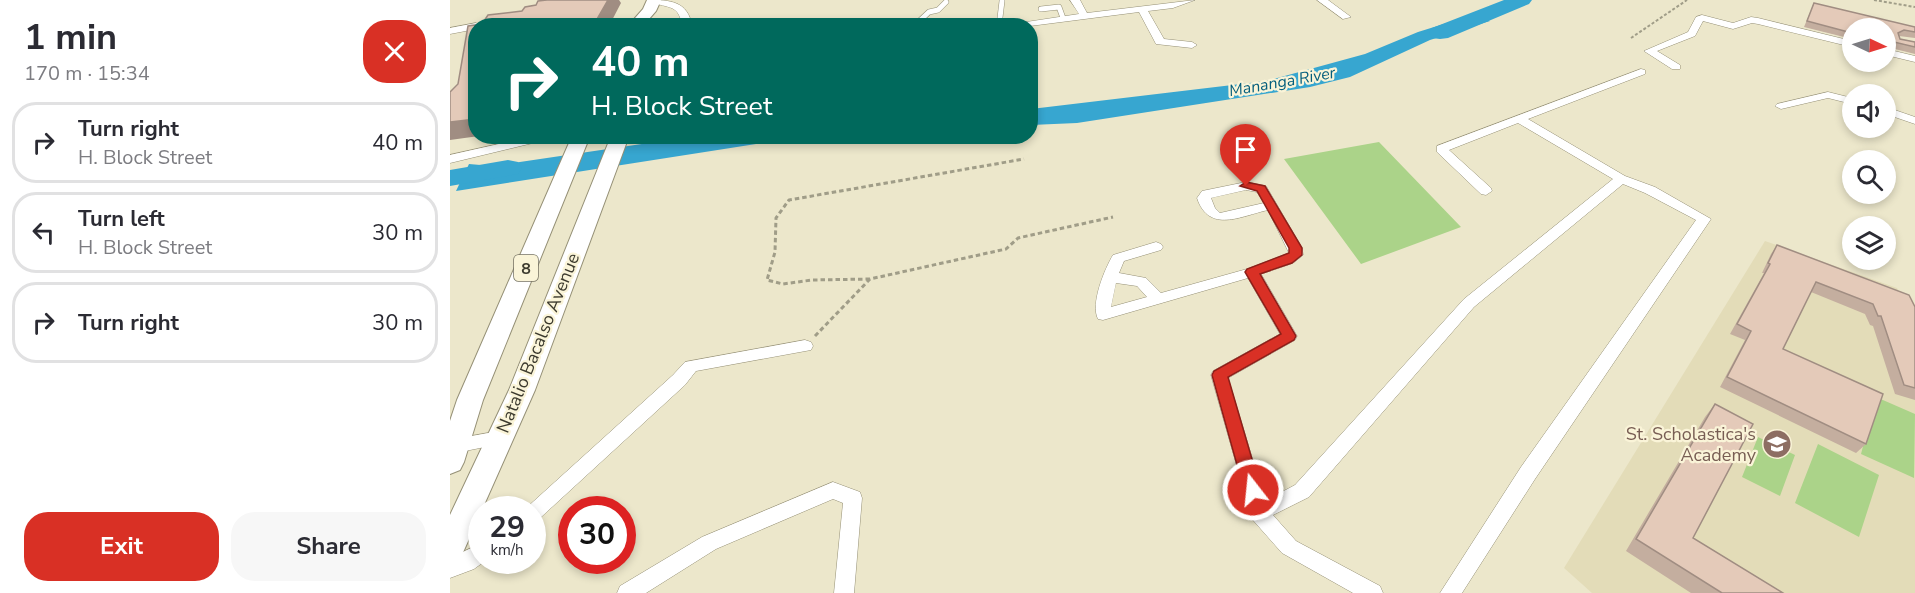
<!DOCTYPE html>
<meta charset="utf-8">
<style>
body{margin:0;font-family:"Nunito Sans",sans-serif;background:#f7f7f7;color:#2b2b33;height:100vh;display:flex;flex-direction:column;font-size:22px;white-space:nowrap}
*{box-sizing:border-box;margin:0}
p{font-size:20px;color:#7c7c81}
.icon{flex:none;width:33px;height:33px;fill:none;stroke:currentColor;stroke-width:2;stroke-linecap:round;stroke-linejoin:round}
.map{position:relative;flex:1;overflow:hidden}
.sheet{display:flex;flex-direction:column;background:#fff;width:450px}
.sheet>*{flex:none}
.banner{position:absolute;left:18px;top:18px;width:570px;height:126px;border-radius:24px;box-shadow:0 3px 9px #0003;background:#00695c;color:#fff;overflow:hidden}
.needle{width:39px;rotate:94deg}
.fabs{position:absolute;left:1392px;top:18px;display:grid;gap:12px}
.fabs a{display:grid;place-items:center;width:54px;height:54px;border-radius:50%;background:#fff;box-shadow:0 3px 9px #0003;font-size:30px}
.speed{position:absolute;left:18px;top:496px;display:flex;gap:12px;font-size:30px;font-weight:700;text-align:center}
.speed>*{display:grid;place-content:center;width:78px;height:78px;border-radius:50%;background:#fff;box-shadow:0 3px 9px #0003;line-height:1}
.speed small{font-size:15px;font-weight:400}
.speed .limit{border:9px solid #d22;background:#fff;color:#111}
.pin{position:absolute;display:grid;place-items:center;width:51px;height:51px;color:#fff;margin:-62px -26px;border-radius:50% 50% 50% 0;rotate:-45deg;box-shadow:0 0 6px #0007}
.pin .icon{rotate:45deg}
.me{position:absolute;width:66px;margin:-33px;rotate:344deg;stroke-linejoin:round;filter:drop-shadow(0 0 4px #0008)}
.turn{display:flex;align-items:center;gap:21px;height:126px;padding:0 24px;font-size:27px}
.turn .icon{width:78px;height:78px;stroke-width:2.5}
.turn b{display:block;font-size:42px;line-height:51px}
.round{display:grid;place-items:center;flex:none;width:63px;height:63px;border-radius:24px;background:#f7f7f7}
.summary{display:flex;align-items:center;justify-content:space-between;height:102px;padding:0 24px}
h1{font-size:36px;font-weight:700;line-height:45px}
.button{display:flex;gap:12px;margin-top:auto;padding:12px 24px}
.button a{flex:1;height:69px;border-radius:24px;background:#d93025;color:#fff;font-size:24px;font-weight:700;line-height:69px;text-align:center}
.button a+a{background:#f7f7f7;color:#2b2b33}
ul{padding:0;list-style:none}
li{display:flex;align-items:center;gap:18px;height:81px;margin:0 12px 9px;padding:0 12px;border:3px solid #e1e1e2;border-radius:24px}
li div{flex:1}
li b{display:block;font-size:22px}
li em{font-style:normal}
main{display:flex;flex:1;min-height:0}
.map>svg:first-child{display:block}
.built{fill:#e3dcb8}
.green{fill:#abd389}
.water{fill:#37a6d0}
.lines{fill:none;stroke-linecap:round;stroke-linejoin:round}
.river{fill:#37a6d0;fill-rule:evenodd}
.service-casing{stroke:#959076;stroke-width:6}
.minor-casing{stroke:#959076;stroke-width:1}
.primary-casing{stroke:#959076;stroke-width:2}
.path-far1{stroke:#a09d88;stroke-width:2;stroke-dasharray:3 2;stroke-linecap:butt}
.path{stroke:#a09d88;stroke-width:3;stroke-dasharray:4.5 3;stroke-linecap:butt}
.service{stroke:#fff;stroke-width:5}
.minor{fill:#fff;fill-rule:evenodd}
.primary{fill:#fff;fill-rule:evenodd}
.wall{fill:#c4ae9f}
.shaded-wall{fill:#a08d82}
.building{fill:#e4cab9;stroke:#a08d82;stroke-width:1.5}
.route{fill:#d93025;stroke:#8d1f18;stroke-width:1.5}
.labels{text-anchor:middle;stroke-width:4.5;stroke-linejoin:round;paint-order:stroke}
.far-water-label{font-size:16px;font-style:italic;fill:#045e7c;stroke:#faf4d8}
.shield{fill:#faf4d8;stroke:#757261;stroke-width:1.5}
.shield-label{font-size:16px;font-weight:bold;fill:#3c3a2e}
.street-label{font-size:18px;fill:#3c3a2e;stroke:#faf4d8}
.education-label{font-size:18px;fill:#785e54;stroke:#faf4d8;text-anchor:end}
</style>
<main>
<section class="sheet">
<div class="summary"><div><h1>1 min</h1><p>170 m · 15:34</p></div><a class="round" style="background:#d93025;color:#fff"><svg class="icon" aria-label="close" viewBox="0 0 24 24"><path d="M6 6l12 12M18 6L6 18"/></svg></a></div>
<ul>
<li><svg class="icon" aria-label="right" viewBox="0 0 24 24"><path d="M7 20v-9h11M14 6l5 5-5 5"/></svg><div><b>Turn right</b><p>H. Block Street</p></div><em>40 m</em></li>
<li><svg class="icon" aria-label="left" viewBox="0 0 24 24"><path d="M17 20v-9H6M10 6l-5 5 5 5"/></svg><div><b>Turn left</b><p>H. Block Street</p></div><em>30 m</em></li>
<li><svg class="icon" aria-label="right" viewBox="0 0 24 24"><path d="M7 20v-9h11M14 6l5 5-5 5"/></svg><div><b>Turn right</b></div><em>30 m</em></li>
</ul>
<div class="button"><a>Exit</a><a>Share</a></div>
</section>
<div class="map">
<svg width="1465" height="593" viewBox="0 0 1465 593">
<rect width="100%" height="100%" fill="#ece7cb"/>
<path class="built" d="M1315,241l132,47 18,33v272h-323l-28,-25z"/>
<path class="green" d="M929,142l82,85 -100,37 -77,-105z
M1426,397l39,17 -1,64 -53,-24z
M1308,437l37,18 -15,41 -38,-19z
M1368,444l61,31 -20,62 -64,-34z"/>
<path class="water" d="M1026,14l14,7 -60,19 -80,37 -40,10 -233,36 -46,2v-16l235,-28 99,-27 53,-22z
M239,137h111l-344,54 13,-27 23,2z"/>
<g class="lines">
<path class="river" d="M1054,0h28l-3,4 -81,34 -8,1 -8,-1 -3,-5 3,-5z
M58,160l10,2 4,6 -4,6 -68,12v-16z"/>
<g class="service-casing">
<path id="service" d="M591,9l18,-2 4,11
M464,26l15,-14 9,-2 8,-8
M549,26l3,-25"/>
</g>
<g class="minor-casing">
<path id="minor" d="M199,0c21,0 39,1 43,26h-10c-3,-25 -18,-16 -33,-26z
M620,0h10l7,13 108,-13 -22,8 -25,3 16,28 28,3 5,3 -5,3 -36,-4 -17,-32 -109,14h-30l79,-12z
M867,0h11l23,17 -8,2z
M1252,15l31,8 18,-6 7,1 94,23v6l-94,-23 -6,-1 -19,6 -30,-8 -8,15 -38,15 23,14v4h-8l-28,-18 44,-19 8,-15z
M26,23l5,3h-5v3l-26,5v-6z
M1436,49l29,7v6l-29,-7z
M1191,69l4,1v4l-117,45 97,57 30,11 56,32 -176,260 -73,114h-22l81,-126 175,-247 -51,-27 -22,-9 -149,123 -165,190 -36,18 23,26 84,45 3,7h-30l-71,-40 -30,-34 -41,-144 2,-4 67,-37 -32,-56 -145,42 -5,-1c-8,-15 7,-51 15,-64l43,-13 5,2 2,3 -2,3 -37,11 -5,12 27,5 15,15 86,-24 42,-16 -21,-43c-27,6 -59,24 -71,-12l5,-7 44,-9 20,4 36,62 1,7 -10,8 -32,11 36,62 -2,4 -67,38 37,123 30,-16 169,-186 149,-120 -95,-56 -69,27 42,38 1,3 -6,4 -5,-1 -44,-42v-6zM796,190l11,2 7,11 -44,10 -5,-5 -4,-10zM666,283l21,3 10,11 -36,10z
M1378,92l24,6v6l-24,-6 -47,11 -6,-3 2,-2z
M1436,107l29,10v7l-29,-10z
M84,136h28l-112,27v-8z
M355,340l6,2 2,4 -2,4 -115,21 -11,14 -146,134 -7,2v-11h-8l149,-135 12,-13z
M49,431l6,2 3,5 -3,5 -55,11v-14z
M383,482l27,10 2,6 -8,95h-20l9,-90 -10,-4 -117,50 -70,44h-29l3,-7 82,-49z
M32,543v18h3l-11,8 -24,9v-20z"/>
</g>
<g class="primary-casing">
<path id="primary" d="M197,0h14l-5,11 -13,15h-15l15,-17z
M122,136h18l-107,264 -19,62 -4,8 -10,4v-53l7,-21z
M161,136h18l-94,254 -74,167 -11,4v-46l59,-125z"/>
</g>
<path class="path-far1" d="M1424,0l41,7
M1181,38l56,-38"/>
<path class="path" d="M420,279l-58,1 -29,4 -16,-4 8,-28 1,-34 13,-18 235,-41
M365,336l55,-57 136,-30 12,-11 95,-21"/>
<use href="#service" class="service"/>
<use href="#minor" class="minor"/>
<use href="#primary" class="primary"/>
</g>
<path class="wall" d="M1364,3l101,24v11l-16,-2 1,3 15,3v12l-28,-7 -1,1v-20h-34v11l-48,-12z
M1327,245l138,62v93l-20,-6 -22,-68 -3,-1 -5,-11 -54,-22 -28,57 83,95 -10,9 -136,-66 25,-47 -15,-6 34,-61h-2l9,-19z
M1265,404l-22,134 90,55h-92l-65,-42 79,-134z"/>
<path class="shaded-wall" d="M158,0h11l2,3 -12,23h-16z
M26,119v17h3l-29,4v-18z"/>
<path class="building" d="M97,0h61l-15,26h-117v93l-26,3v-30l8,-8 10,-58 14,-2 6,-9 34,-4 3,-4 11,-2 2,-4z
M1364,3l101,24v5l-11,-2 -6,3 2,6 15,3v5l-25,-6 -3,3h-1v-16h-34v5l-45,-12z
M1327,245l132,50 6,12v81l-11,-3 -23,-69h-3l-5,-12 -57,-22 -33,67 100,45 -17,50 -139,-67 24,-46 -14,-7 33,-60 -2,-1z
M1265,404l38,20 -60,114 90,55h-61l-86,-54z"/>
<path class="route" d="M796,182l19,4 37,62v7l-10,8 -32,11 36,62 -2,4 -66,37 33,113 -2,5 -6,2 -6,-2 -3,-5 -32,-115 2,-4 67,-37 -36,-62 2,-3 42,-16v-5l-32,-57 -17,-5z"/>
<defs>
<g id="school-disc" transform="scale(1.5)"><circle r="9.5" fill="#8d6e63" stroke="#faf4d8"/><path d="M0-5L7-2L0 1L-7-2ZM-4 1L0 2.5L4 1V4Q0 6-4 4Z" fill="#fff"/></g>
</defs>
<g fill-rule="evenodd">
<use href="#school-disc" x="1327" y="444"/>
</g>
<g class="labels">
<g class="far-water-label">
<text transform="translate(832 81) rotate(-10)" y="6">Mananga River</text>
</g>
<rect class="shield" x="64" y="255" width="24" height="26" rx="4.5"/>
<g class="shield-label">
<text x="76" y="274">8</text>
</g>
<g class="street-label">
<text transform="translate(88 343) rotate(-68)" y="6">Natalio Bacalso Avenue</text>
</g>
<g class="education-label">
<text x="1306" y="440">St. Scholastica's<tspan x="1306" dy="21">Academy</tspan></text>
</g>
</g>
</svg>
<div class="fabs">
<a><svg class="needle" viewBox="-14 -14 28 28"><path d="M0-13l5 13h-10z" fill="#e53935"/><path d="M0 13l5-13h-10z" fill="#7c7c81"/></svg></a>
<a><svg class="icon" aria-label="sound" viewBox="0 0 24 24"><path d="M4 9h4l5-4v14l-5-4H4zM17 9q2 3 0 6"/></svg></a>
<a><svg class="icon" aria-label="search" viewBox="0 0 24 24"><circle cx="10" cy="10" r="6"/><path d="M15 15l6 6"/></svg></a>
<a><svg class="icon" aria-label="layers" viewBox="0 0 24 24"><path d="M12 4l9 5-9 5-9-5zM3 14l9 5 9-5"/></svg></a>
</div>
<div class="speed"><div>29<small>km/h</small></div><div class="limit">30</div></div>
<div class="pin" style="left:796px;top:186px;background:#d93025"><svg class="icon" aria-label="arrive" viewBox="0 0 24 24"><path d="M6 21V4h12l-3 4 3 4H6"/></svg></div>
<svg class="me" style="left:803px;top:490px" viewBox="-20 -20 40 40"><circle r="17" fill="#d93025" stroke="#fff" stroke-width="3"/><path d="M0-11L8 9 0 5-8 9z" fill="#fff"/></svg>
<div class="banner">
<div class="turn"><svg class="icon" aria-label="right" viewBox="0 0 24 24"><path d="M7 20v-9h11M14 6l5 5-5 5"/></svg><div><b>40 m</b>H. Block Street</div></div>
</div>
</div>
</main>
